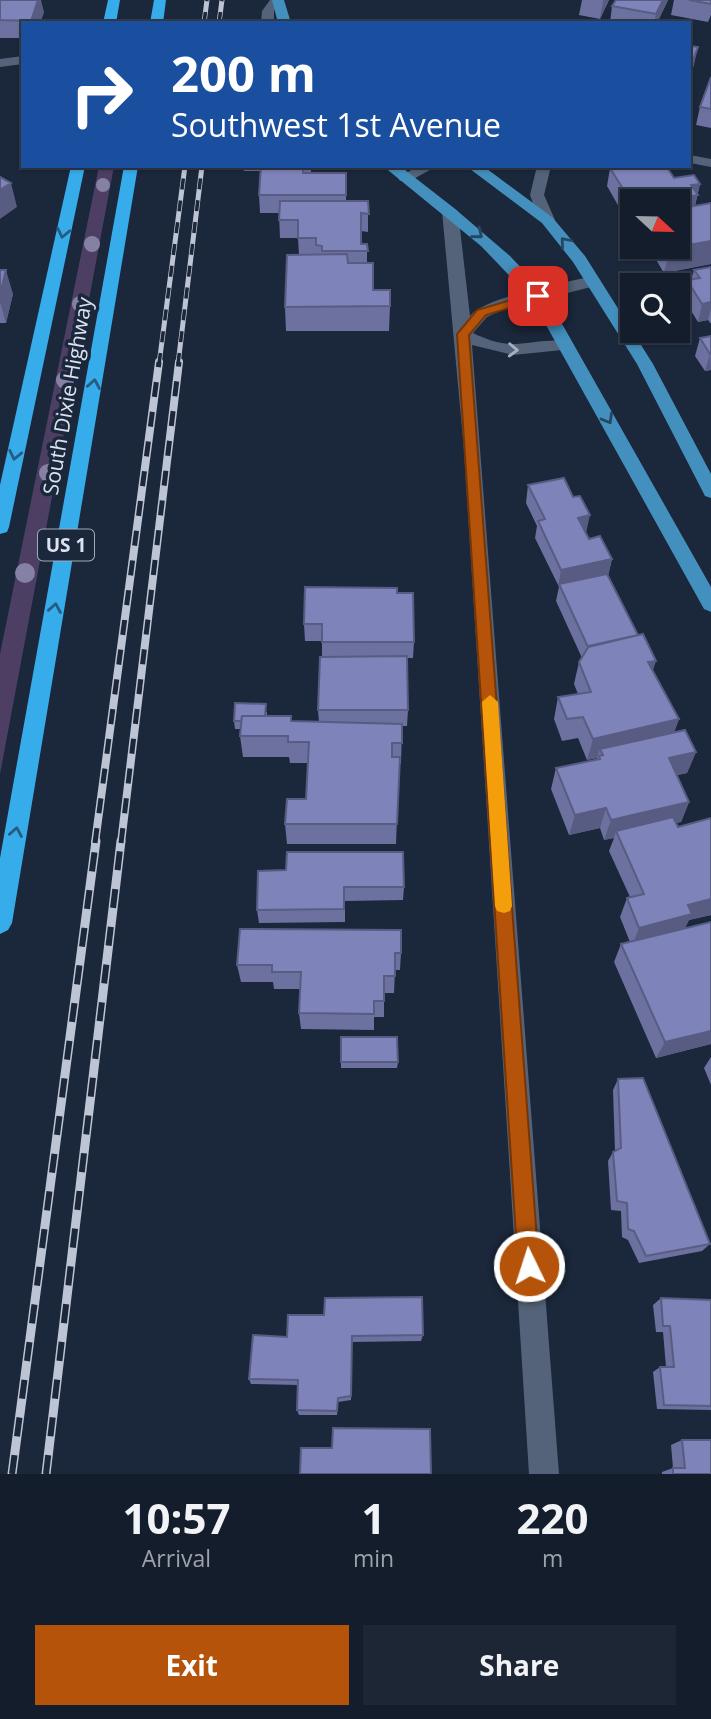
<!DOCTYPE html>
<style>
body{margin:0;font-family:"Open Sans",sans-serif;background:#1d2634;color:#f1f3f6;height:100vh;display:flex;flex-direction:column;font-size:26px;white-space:nowrap}
*{box-sizing:border-box;margin:0}
p{font-size:23px;color:#9da2a9}
.icon{flex:none;width:38px;height:38px;fill:none;stroke:currentColor;stroke-width:2;stroke-linecap:round;stroke-linejoin:round}
.map{position:relative;height:1474px;overflow:hidden}
.panel{display:flex;flex-direction:column;background:#141d2c;flex:1}
.panel>*{flex:none}
.hud{position:absolute;left:21px;top:21px;width:670px;height:147px;border-radius:0px;box-shadow:0 2px 5px #0004,0 0 0 2px #333b48;background:#1a4fa0;color:#fff;overflow:hidden}
.needle{width:46px;rotate:112deg}
.tools{position:absolute;left:620px;top:189px;display:grid;gap:14px}
.tools a{display:grid;place-items:center;width:70px;height:70px;border-radius:0px;background:#141d2c;box-shadow:0 2px 5px #0004,0 0 0 2px #333b48;font-size:35px}
.pin{position:absolute;display:grid;place-items:center;width:60px;height:60px;color:#fff;margin:-30px;border-radius:14px;box-shadow:0 4px 10px #0006}
.me{position:absolute;width:77px;margin:-38px;rotate:356deg;stroke-linejoin:round;filter:drop-shadow(0 0 5px #0008)}
.turn{display:flex;align-items:center;gap:24px;height:147px;padding:0 35px;font-size:32px}
.turn .icon{width:91px;height:91px;stroke-width:2.5}
.turn b{display:block;font-size:49px;line-height:60px}
.eta{display:flex;justify-content:space-evenly;align-items:center;height:119px;text-align:center}
.eta b{font-size:42px;font-weight:700;line-height:49px}
.primary-button{display:flex;gap:14px;margin-top:auto;padding:14px 35px}
.primary-button a{flex:1;height:80px;border-radius:0px;background:#b45309;color:#fff;font-size:28px;font-weight:700;line-height:80px;text-align:center}
.primary-button a+a{background:#1d2634;color:#f1f3f6}
.map>svg:first-child{display:block}
.green{fill:#4d3f64}
.lines{fill:none;stroke-linecap:round;stroke-linejoin:round}
.minor{fill:#546379;fill-rule:evenodd}
.major{fill:#438fbd;fill-rule:evenodd}
.highway{fill:#37aceb;fill-rule:evenodd}
.rail-far2-casing{stroke:#bdc5d4;stroke-width:5}
.rail-far1-casing{stroke:#bdc5d4;stroke-width:8}
.rail-casing{stroke:#bdc5d4;stroke-width:9}
.rail-far2{stroke:#1b273b;stroke-width:3.5;stroke-dasharray:11;stroke-linecap:butt}
.rail-far1{stroke:#1b273b;stroke-width:5;stroke-dasharray:15;stroke-linecap:butt}
.rail{stroke:#1b273b;stroke-width:6;stroke-dasharray:19;stroke-linecap:butt}
.tree{fill:#8581a4}
.wall{fill:#6c719f;fill-rule:evenodd}
.shaded-wall{fill:#585c82}
.building{fill:#7e83b9;stroke:#585c82;stroke-width:2}
.oneway{stroke:#265c81}
.oneway2{stroke:#274662}
.oneway3{stroke:#a5b0c1}
.route{fill:#b45309;stroke:#753606;stroke-width:2}
.slow{fill:#f59e0b}
.labels{text-anchor:middle;stroke-width:7;stroke-linejoin:round;paint-order:stroke}
.shield{fill:#1b273b;stroke:#a1abba;stroke-width:2}
.shield-label{font-size:19px;font-weight:bold;fill:#dbe3f1}
.street-label{font-size:21px;fill:#dbe3f1;stroke:#1b273b}
</style>
<div class="map">
<svg width="711" height="1474" viewBox="0 0 711 1474">
<rect width="100%" height="100%" fill="#1b273b"/>
<path class="green" d="M99,166h15l-114,608v-120z"/>
<g class="lines">
<path class="minor" d="M270,0h12l-8,11v12h-13l1,-12z
M23,56v8l-23,3v-8z
M690,155l21,4v8l-21,-4z
M418,166h19l-27,15h-10l-2,-3z
M537,166h14l-7,29 11,25 -8,5 -8,-5 -9,-25z
M450,206l8,5 12,105c17,-20 95,-33 123,-40l8,5 -2,4 -95,24 -17,8 -14,16c12,6 24,10 37,11 15,1 56,-9 64,1l-2,4 -59,6 -41,-10 87,1129h-30l-65,-1024 -22,-239z"/>
<path class="major" d="M272,0h12l7,23h-13z
M383,166h17l54,42 56,48 34,36 167,295v25l-7,-3 -173,-311 -50,-52z
M466,166h17l69,51 33,39 68,108 58,110v24l-6,-2 -68,-132 -64,-102 -31,-39z"/>
<path class="highway" d="M108,0h12l-4,23h-13z
M154,0h12l-3,23h-13z
M71,166h14l-76,361 -2,5 -7,2v-49z
M124,166h14l-126,757 -4,7 -8,4v-76z"/>
<g class="rail-far2-casing">
<path id="rail-far2" d="M204,23l3,-23
M219,23l3,-23
M159,364l26,-198
M178,364l24,-198"/>
</g>
<g class="rail-far1-casing">
<path id="rail-far1" d="M95,843l64,-481
M121,843l58,-481"/>
</g>
<g class="rail-casing">
<path id="rail" d="M12,1474l84,-633
M46,1474l75,-633"/>
</g>
<use href="#rail-far2" class="rail-far2"/>
<use href="#rail-far1" class="rail-far1"/>
<use href="#rail" class="rail"/>
</g>
<g class="tree">
<circle cx="103" cy="185" r="7"/>
<circle cx="92" cy="244" r="8"/>
<circle cx="80" cy="304" r="8"/>
<circle cx="65" cy="380" r="9"/>
<circle cx="48" cy="473" r="9"/>
<circle cx="25" cy="573" r="10"/>
</g>
<path class="wall" d="M0,0l44,12 -4,11h-17v15h-23z
M582,0h27l-9,19 -21,-4z
M616,0h52l-11,23h-47l2,-17z
M674,0h37v15l-3,7 -37,-7z
M711,77v51l-15,-3 4,-18z
M243,166h68v6h-8v1h43v28h22v31l-7,-1v13h6v19l6,27 17,16 -1,25h-103l-1,-24 14,-52 -1,-17h-18l-1,-25h-19l-1,-18 1,-24h-16z
M622,166h44l8,12 20,-3 6,9 -5,22 16,-3v61l-47,9 -9,-15 -5,1 -6,-9 -15,2 -10,-14 4,-24 -16,-28 3,-18zM632,201h45v46h-45z
M711,267v57l-3,-4 -10,2 -15,-24 4,-18h4l3,-10z
M0,270l13,24 -7,29h-6z
M711,336v34l-6,1 -10,-15 5,-18z
M528,485l58,48 3,6 23,20 -4,17 45,95 26,48 -5,13 22,20 -9,21 -10,2 12,27 -8,20 -5,1 2,4 33,-9v97l-22,5 -4,8 26,116 -55,14 -42,-96 7,-18 9,-2 -10,-25 7,-19 3,-1 -21,-46 5,-13 -10,2 -4,-12 -31,7 -18,-46 5,-21 41,-8v-2l-10,2 -9,-22 -16,3 -8,-22 4,-22 20,-3 -4,-10 5,-22 3,-4 -26,-57 3,-14 -24,-49 2,-12 -11,-23z
M397,593l17,49 -1,16h-6l1,52 -1,16h-5l-1,38h-2l-3,80h-109l-2,-20 21,-25 2,-36h-18l-1,-6h-46l-3,-21 1,-7h-6l-1,-8 33,-9v4h24l1,5 27,1 -1,-12 4,-53v-16h-17l-1,-17z
M258,871l146,16 -1,13 -58,1v21l-86,1 -2,-13z
M401,953l-1,17h-5l-1,23h-10v24h-10v13l-73,-1 -2,-16 1,-24h-26l-1,-7h-32l-4,-17z
M341,1037l57,25 -1,6h-56z
M711,1057v28l-7,-17z
M618,1079l92,165 -8,7 -63,12 -11,-23 -6,-3 -1,-26 -10,-1 -3,-49 5,-9 2,-1 -2,-61z
M661,1298l50,2v110l-54,-1 -4,-37 7,-5h6l-3,-35h-7l-3,-27z
M423,1335l-2,6 -69,1 -1,58 -13,2 -1,13h-38l-2,-5 1,-25 -47,-1 -2,-5 38,-42z
M682,1440l29,34h-49v-2l11,-4 -2,-23z"/>
<path class="shaded-wall" d="M38,0h3l3,12 -4,11h-8l-1,-2z
M603,0h6l-9,19 3,-18z
M663,0h5l-11,23h-3l2,-9z
M698,47l-4,18 -4,11v-8z
M11,183l6,24 -17,12v-29z
M700,184l-7,29 -16,3v-15h-13l27,-16z
M632,237v10h13l-1,3 -15,2z
M711,241v23l-47,9 6,-25z
M653,247h4l-2,11 -5,1z
M6,270l7,24 -7,29 -6,-21v-8z
M711,302v7l-3,11 -10,2 4,-18z
M710,354l1,16 -6,1z
M590,515l-4,18 -8,-15z
M612,559l-4,17 -49,8 -1,3 3,-17z
M656,661l-7,22 -1,-21z
M679,719l-8,22 -68,14 -3,-6 -3,9 -10,2 6,-21z
M696,752l-9,21 -26,6 8,-21z
M689,802l-8,20 -62,15 -3,-6 -2,7 -10,2 7,-20z
M606,808l-6,20 -31,7 6,-20z
M711,899v16l-22,5 -6,12 -51,14 7,-18 49,-23z
M711,1031v13l-55,14 9,-16z"/>
<path class="building" d="M0,0h38l-7,21 -31,-1z
M616,0h47l-7,14 -44,-8z
M689,0h22v4z
M690,46l8,1 -8,21z
M711,77v32l-11,-2z
M261,166h42v7h43v22h-87z
M622,166h44l8,12 20,-3 6,9 -9,1 7,10 -34,6h-32v2l-22,-35z
M0,177l11,6 -11,7z
M280,201h88l1,13 -8,-1v31h6l1,7h-46v-5l-6,-1v-7h-18v-18h-19z
M711,203v38l-34,6v-38z
M632,212v13l-8,-12z
M347,254l1,9h25v27h17v16l-105,1 2,-52z
M711,267v35l-9,2 -15,-24 13,-2 -6,-8z
M0,270h6l-6,24z
M711,336v18h-1l-10,-16z
M564,478l9,19 7,-1 10,19 -12,3 11,21 11,-3 12,23 -51,11 -23,-49 7,-2 -17,-34z
M607,574l31,61 -50,12 -29,-63z
M305,587l92,1v5h16l1,49h-92v-18h-18z
M643,634l13,27 -8,1 31,57 -86,20 -10,-22 -16,2 -9,-22 33,-5 -12,-30 10,-16z
M407,656l1,54h-90l2,-53z
M235,703l31,1 -1,12h-23l-1,5h-7z
M242,716h49v5l111,3v19h-10v14h8l-3,67h-112l2,-25h19l3,-57h-21v-6h-48z
M685,730l11,22 -27,6 20,44 -78,18 -5,-12 -31,7 -19,-47 44,-9 -1,-3 4,-1 -3,-6z
M673,817l5,10 33,-9v81l-23,6 4,9 -53,14 -12,-30 17,-4 -28,-63z
M287,852h116l1,35h-60v22l-87,1 1,-39 28,-1z
M711,922v109l-46,11 -44,-98z
M240,929l161,1v23h-6v23h-11v25h-10v13l-75,-1 2,-41h-29v-7h-35z
M341,1037h56l1,25h-57z
M643,1078l67,166 -64,12 -12,-25 -6,-2 -1,-26 -10,-2 -4,-49 8,-4 -3,-69z
M422,1297l1,38 -71,1 -1,60 -13,2 -1,13 -40,-1 1,-30 -49,-1 4,-44 34,2 1,-22h36l1,-17z
M661,1298l50,2v106l-47,-1 -4,-38h14l-4,-41h-7z
M333,1428l97,1 1,45h-131l1,-26h31z
M682,1440h29v34h-38v-6h12z"/>
<defs><path id="oneway-chevron" d="M-2-3.5L2.5 0L-2 3.5" fill="none" stroke-width="1.6" stroke-linecap="round" stroke-linejoin="round" transform="scale(1.75)"/></defs>
<g class="oneway">
<use href="#oneway-chevron" transform="translate(63 233) rotate(102)"/>
<use href="#oneway-chevron" transform="translate(94 384) rotate(-80)"/>
<use href="#oneway-chevron" transform="translate(15 455) rotate(102)"/>
<use href="#oneway-chevron" transform="translate(55 608) rotate(-80)"/>
<use href="#oneway-chevron" transform="translate(16 832) rotate(-80)"/>
</g>
<g class="oneway2">
<use href="#oneway-chevron" transform="translate(478 234) rotate(39)"/>
<use href="#oneway-chevron" transform="translate(565 242) rotate(-130)"/>
<use href="#oneway-chevron" transform="translate(608 419) rotate(60)"/>
</g>
<use class="oneway3" href="#oneway-chevron" transform="translate(513 350) rotate(2)"/>
<path class="route" d="M538,292l4,1v5l-56,17 -17,20 70,931 -3,7 -7,3 -8,-3 -3,-7 -61,-932 20,-24z"/>
<path class="slow" d="M490,695l8,7 14,204 -2,5 -6,2 -7,-2 -2,-5 -13,-204z"/>
<g class="labels">
<rect class="shield" x="38" y="529.5" width="56" height="31" rx="5"/>
<g class="shield-label">
<text x="66" y="552">US 1</text>
</g>
<g class="street-label">
<text transform="translate(68 396) rotate(-80)" y="7">South Dixie Highway</text>
</g>
</g>
</svg>
<div class="tools">
<a><svg class="needle" viewBox="-14 -14 28 28"><path d="M0-13l5 13h-10z" fill="#e53935"/><path d="M0 13l5-13h-10z" fill="#9da2a9"/></svg></a>
<a><svg class="icon" aria-label="search" viewBox="0 0 24 24"><circle cx="10" cy="10" r="6"/><path d="M15 15l6 6"/></svg></a>
</div>
<div class="pin" style="left:538px;top:296px;background:#d93025"><svg class="icon" aria-label="arrive" viewBox="0 0 24 24"><path d="M6 21V4h12l-3 4 3 4H6"/></svg></div>
<svg class="me" style="left:529px;top:1266px" viewBox="-20 -20 40 40"><circle r="17" fill="#b45309" stroke="#fff" stroke-width="3"/><path d="M0-11L8 9 0 5-8 9z" fill="#fff"/></svg>
<div class="hud">
<div class="turn"><svg class="icon" aria-label="right" viewBox="0 0 24 24"><path d="M7 20v-9h11M14 6l5 5-5 5"/></svg><div><b>200 m</b>Southwest 1st Avenue</div></div>
</div>
</div>
<section class="panel">
<div class="eta">
<div><b>10:57</b><p>Arrival</p></div>
<div><b>1</b><p>min</p></div>
<div><b>220</b><p>m</p></div>
</div>
<div class="primary-button"><a>Exit</a><a>Share</a></div>
</section>
